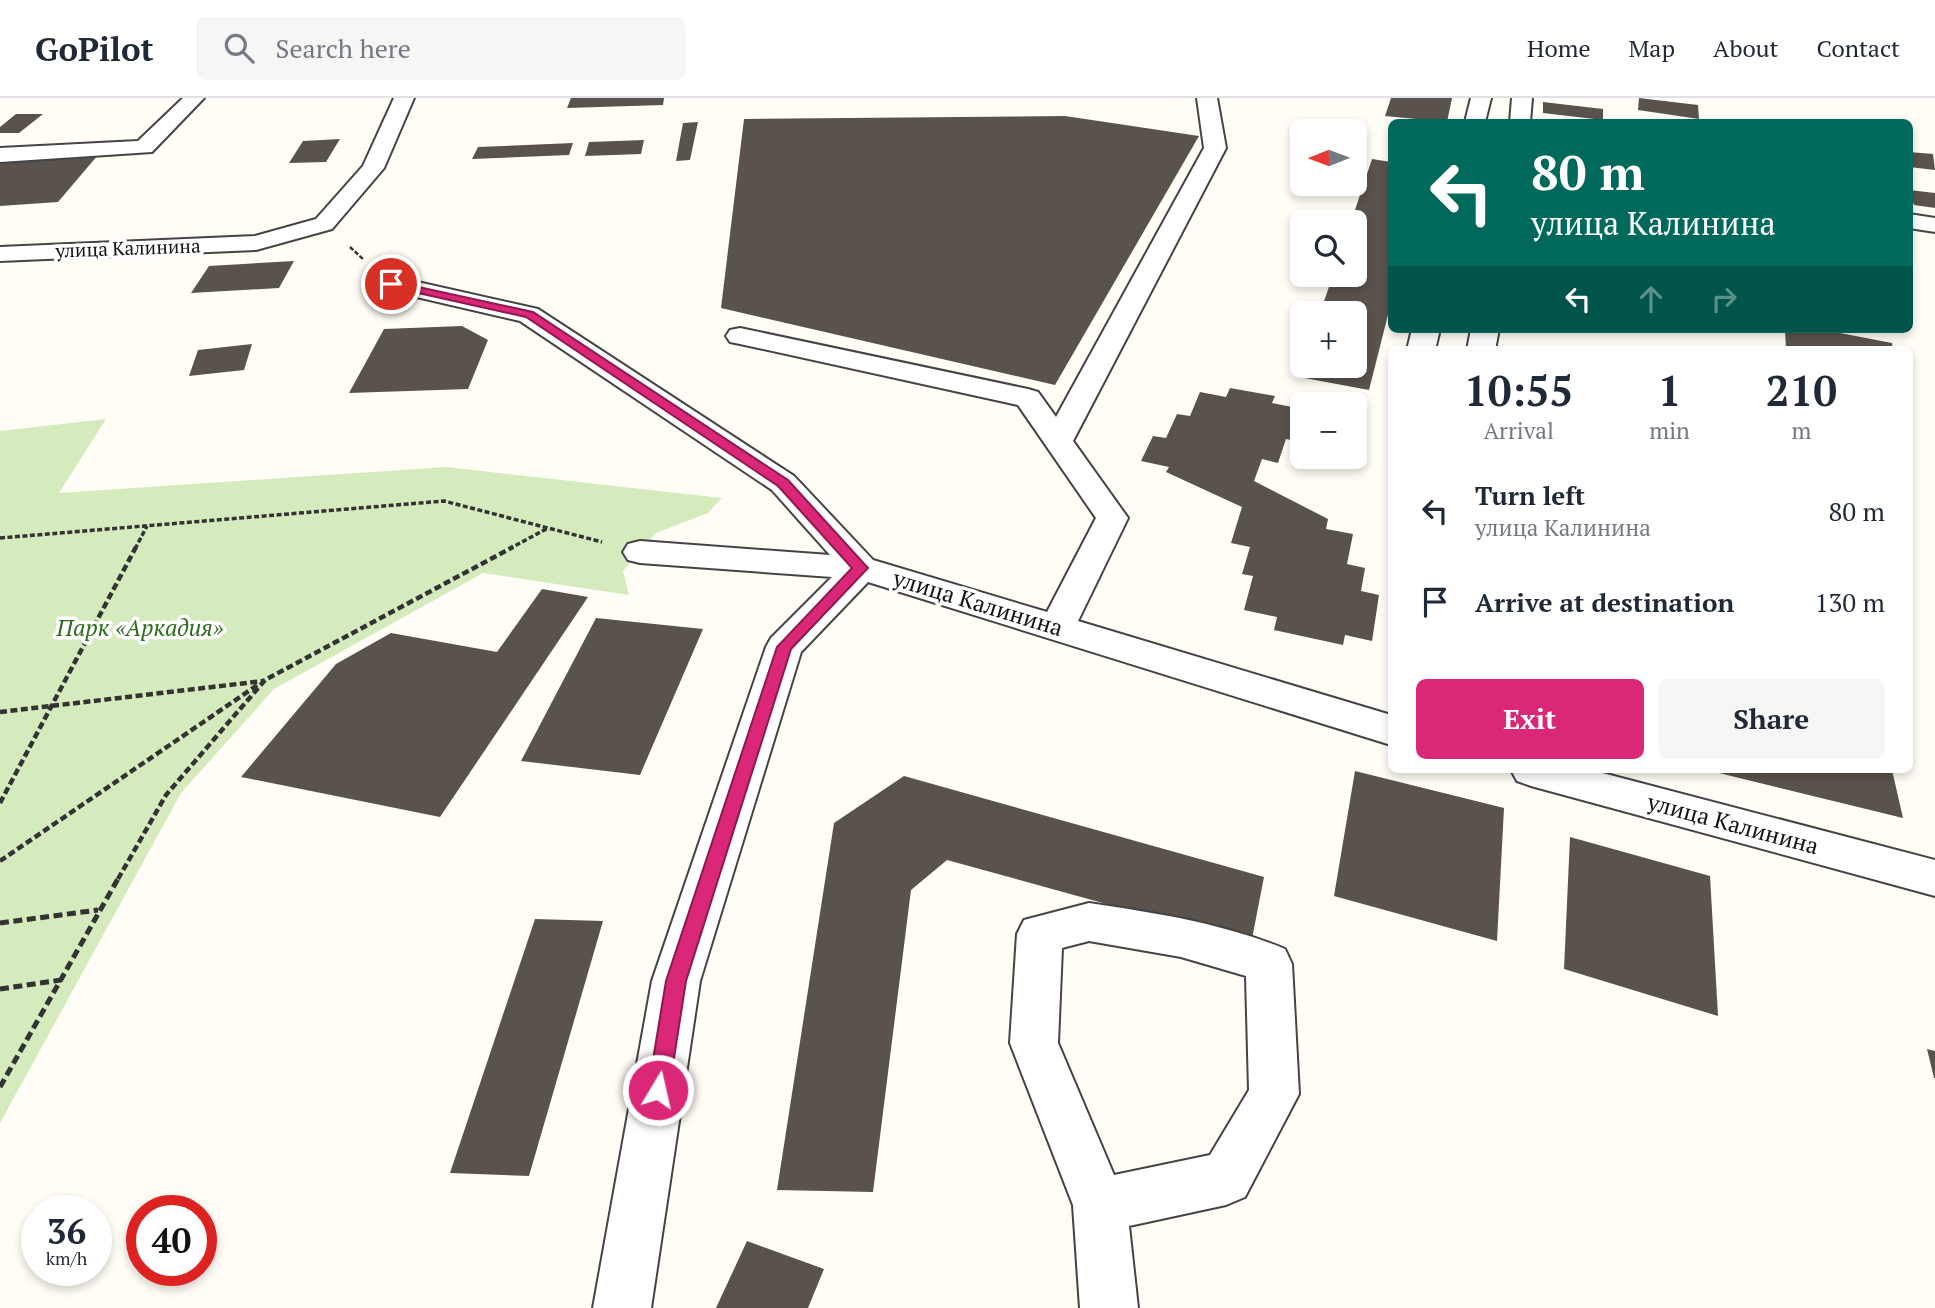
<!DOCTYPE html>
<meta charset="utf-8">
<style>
body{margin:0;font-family:"PT Serif",serif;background:#f6f6f7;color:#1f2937;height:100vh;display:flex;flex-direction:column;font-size:26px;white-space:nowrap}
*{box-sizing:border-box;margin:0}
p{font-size:23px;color:#747a83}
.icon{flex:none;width:38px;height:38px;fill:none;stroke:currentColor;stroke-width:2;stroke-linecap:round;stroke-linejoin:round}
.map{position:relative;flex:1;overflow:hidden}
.side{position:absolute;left:1388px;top:248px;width:525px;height:427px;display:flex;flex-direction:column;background:#fff;border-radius:10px;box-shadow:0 4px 10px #0003}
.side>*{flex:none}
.top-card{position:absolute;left:1388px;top:21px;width:525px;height:214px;border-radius:10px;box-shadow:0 4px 10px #0003;background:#00695c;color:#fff;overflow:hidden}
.needle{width:46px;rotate:269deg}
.fabs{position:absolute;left:1290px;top:21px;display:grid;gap:14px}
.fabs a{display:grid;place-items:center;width:77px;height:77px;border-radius:10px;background:#fff;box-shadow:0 4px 10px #0003;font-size:35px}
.speed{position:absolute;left:21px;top:1097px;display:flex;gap:14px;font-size:35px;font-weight:700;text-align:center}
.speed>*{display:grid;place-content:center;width:91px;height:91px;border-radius:50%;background:#fff;box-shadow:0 4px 10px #0003;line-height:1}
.speed small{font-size:18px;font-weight:400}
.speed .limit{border:10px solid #d22;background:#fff;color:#111}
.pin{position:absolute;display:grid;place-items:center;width:60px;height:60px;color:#fff;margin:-30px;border:4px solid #fff;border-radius:50%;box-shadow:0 2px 7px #0007}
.me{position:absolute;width:77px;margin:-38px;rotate:9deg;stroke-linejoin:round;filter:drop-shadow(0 0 5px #0008)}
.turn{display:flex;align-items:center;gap:24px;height:147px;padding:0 28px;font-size:32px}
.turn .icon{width:91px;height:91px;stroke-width:2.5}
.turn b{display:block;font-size:49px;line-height:60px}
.lanes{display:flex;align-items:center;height:66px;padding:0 28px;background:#0003;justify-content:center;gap:35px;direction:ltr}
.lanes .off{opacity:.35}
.eta{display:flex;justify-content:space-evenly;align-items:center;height:119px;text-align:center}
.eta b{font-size:42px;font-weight:800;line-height:49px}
.primary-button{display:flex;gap:14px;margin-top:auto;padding:14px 28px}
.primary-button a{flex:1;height:80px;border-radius:10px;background:#db2777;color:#fff;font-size:28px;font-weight:800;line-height:80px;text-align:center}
.primary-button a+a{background:#f6f6f7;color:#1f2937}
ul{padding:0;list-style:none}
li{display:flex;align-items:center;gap:21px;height:91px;padding:0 28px}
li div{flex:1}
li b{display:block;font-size:26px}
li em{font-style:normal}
header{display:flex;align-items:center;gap:42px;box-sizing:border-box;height:98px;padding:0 35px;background:#fff;border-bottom:2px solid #e0e1e3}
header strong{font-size:33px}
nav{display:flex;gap:38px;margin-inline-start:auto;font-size:24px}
.search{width:490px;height:63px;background:#f6f6f7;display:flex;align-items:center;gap:18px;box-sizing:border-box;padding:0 24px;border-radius:10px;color:#747a83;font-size:26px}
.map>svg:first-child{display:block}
.green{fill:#d5ebbd}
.building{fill:#5a524d}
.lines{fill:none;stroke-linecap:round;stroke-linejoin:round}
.minor-casing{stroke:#444;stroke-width:4}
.path-far3{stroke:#333;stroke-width:2.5;stroke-dasharray:4.5 2;stroke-linecap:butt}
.path-far2{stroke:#333;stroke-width:3.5;stroke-dasharray:5 2.5;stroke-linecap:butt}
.path-far1{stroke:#333;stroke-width:4.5;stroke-dasharray:7 3.5;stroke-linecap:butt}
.path{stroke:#333;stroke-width:5;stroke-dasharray:9 4.5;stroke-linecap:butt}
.minor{fill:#fff;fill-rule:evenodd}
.route{fill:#db2777;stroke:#8e194d;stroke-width:2}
.labels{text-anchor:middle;stroke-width:7;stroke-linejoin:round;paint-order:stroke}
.far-street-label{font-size:19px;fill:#111;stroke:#fff}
.street-label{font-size:23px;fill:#111;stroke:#fff}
.park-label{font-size:23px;font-style:italic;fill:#2f6b1f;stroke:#fff}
</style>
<header>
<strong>GoPilot</strong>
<div class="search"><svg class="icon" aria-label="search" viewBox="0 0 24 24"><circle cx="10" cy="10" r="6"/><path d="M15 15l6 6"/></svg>Search here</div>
<nav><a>Home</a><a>Map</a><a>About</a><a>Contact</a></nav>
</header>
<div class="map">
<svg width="1935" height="1210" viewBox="0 0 1935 1210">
<rect width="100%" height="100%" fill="#fffdf5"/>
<path class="green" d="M106,321l-47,74 387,-26 276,31 -14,15 -52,20 -33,38 6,24 -146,-22 -209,116 -93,104 -181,330v-692z"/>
<path class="building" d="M571,0h93l-1,7 -96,3z
M1391,0h61l-5,24 -62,-6z
M1639,0l59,7 1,14 -61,-9z
M1543,4l60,7v11l-60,-7z
M16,16h27l-24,19h-19v-6z
M1065,18l134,20 -144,249 -334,-77 23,-189z
M698,24l-8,38 -14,1 7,-38z
M340,41l-14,23 -37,1 14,-22z
M644,42l-3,14 -56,2 4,-14z
M573,45l-4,12 -97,4 6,-12z
M1909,54l24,2 2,16 -26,-3z
M98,57l-40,47 -58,4v-45z
M1372,61l19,3v141l-22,87 -70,-13 4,-11h51v-53h-34l13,-38h21v-53h-3z
M1909,92l26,3v15l-21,-3z
M294,163l-15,27 -88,5 18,-27z
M462,228l26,14 -20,49 -119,4 35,-64z
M1785,231h34l73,14 1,7h-107z
M252,246l-8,26 -55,6 9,-26z
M1230,290l45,8 -3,7 30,6v33l-16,-3 -8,24 -16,-4 -8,22 74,38 -2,10 27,5 -6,30 18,4 -4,23 18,4 -7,46 -27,-6 -2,10 -69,-15 3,-13 -33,-7 9,-34 -11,-2 8,-27 -19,-4 11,-36 -76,-35 3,-5 -28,-6 12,-25 13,2 11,-24 13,2 10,-24 26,5z
M542,491l46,8 -148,220 -199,-40 95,-113 55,-31 106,19z
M596,520l107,11 -63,146 -119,-14z
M1711,672h181l11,48 -192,-47z
M1355,673l149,37 -7,133 -163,-45z
M904,678l360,101 -13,67 -304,-84 -36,30 -38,302 -96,-2 57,-367z
M1570,739l140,39 8,140 -154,-47z
M535,821l68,2 -74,255 -79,-3z
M1927,951l8,2v27h-1z
M747,1143l77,28 -16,39h-92z"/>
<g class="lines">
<g class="minor-casing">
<path id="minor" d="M183,0h21l-52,54 -152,10v-14l138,-7z
M394,0h20l-30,70 -52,61 -76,21 -256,11v-14l255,-11 61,-17 47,-53z
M1197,0h20l9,50 -153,293 55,77 -50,103 313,94v30l-523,-163 -67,70 -101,329 -49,327h-58l59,-327 114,-334 5,-9 61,-61 -192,-14 -12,-3 -5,-8 5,-8 12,-3 190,14 -58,-65 -252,-169 -138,-32 -4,-5 4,-5 9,-3 147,33 256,167 79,84 174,52 49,-94 -78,-113 -278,-61 -10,-2 -4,-6 4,-6 10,-2 288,61 10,3 18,25 148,-269z
M1471,0h20l-6,24h-20z
M1512,0h20l-2,24h-20z
M1909,116l26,4v14l-26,-4z
M1412,231h28l-5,21h-28z
M1471,231h28l-4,21h-28z
M1511,672h80l344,90v36l-404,-110 -14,-5z
M1089,805c67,10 133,20 196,46l7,15 7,130 -54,103 -19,8 -97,21 9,82h-58l-7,-103 -63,-162 7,-109 7,-14zM1089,843l92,16 65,19 3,114 -39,65 -96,20 -56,-132 4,-95z"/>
</g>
<path class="path-far3" d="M350,149l14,13"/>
<path class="path-far2" d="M0,440l444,-37 158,41
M135,451l12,-23
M509,451l39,-21"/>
<path class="path-far1" d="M0,614l263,-31
M0,705l136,-256
M0,763l259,-177
M118,781l48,-84 99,-115 248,-133"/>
<path class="path" d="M0,825l98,-13
M0,891l61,-9
M0,989l119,-210"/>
<use href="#minor" class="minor"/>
</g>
<path class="route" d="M391,183l142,31 255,168 80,88 -77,81 -105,332 -17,109 -3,7 -8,3 -7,-3 -3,-7 18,-109 111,-334 75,-79 -74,-82 -252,-169 -139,-31 -2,-2z"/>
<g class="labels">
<g class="far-street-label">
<text transform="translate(128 150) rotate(-2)" y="7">улица Калинина</text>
</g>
<g class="street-label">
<text transform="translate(978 505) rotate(17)" y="8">улица Калинина</text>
<text transform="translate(1733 726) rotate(15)" y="8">улица Калинина</text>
</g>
<g class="park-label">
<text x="140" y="538">Парк «Аркадия»</text>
</g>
</g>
</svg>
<div class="fabs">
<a><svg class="needle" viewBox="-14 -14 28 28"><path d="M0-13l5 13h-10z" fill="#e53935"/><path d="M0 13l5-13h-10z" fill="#747a83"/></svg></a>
<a><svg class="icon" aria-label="search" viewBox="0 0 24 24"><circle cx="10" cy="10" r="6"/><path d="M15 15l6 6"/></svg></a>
<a>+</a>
<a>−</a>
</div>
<div class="speed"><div>36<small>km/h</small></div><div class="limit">40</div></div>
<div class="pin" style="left:391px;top:186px;background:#d93025"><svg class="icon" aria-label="arrive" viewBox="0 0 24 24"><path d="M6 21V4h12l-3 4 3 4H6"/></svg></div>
<svg class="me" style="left:658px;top:992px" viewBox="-20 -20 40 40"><circle r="17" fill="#db2777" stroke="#fff" stroke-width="3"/><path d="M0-11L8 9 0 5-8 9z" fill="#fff"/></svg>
<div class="top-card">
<div class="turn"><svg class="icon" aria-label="left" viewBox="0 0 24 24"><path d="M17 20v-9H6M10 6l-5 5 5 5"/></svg><div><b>80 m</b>улица Калинина</div></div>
<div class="lanes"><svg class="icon" aria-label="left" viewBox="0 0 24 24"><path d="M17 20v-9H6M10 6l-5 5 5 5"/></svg><svg class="icon off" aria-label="ahead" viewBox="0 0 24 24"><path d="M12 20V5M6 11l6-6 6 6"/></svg><svg class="icon off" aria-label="right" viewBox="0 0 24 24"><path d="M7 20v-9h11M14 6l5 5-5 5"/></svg></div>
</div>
<section class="side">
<div class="eta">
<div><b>10:55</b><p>Arrival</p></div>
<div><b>1</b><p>min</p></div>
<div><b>210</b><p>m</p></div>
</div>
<ul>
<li><svg class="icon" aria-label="left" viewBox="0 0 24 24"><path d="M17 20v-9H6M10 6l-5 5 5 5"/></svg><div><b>Turn left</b><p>улица Калинина</p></div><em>80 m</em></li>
<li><svg class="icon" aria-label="arrive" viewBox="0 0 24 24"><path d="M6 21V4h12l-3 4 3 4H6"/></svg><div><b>Arrive at destination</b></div><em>130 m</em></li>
</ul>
<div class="primary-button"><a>Exit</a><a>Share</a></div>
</section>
</div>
